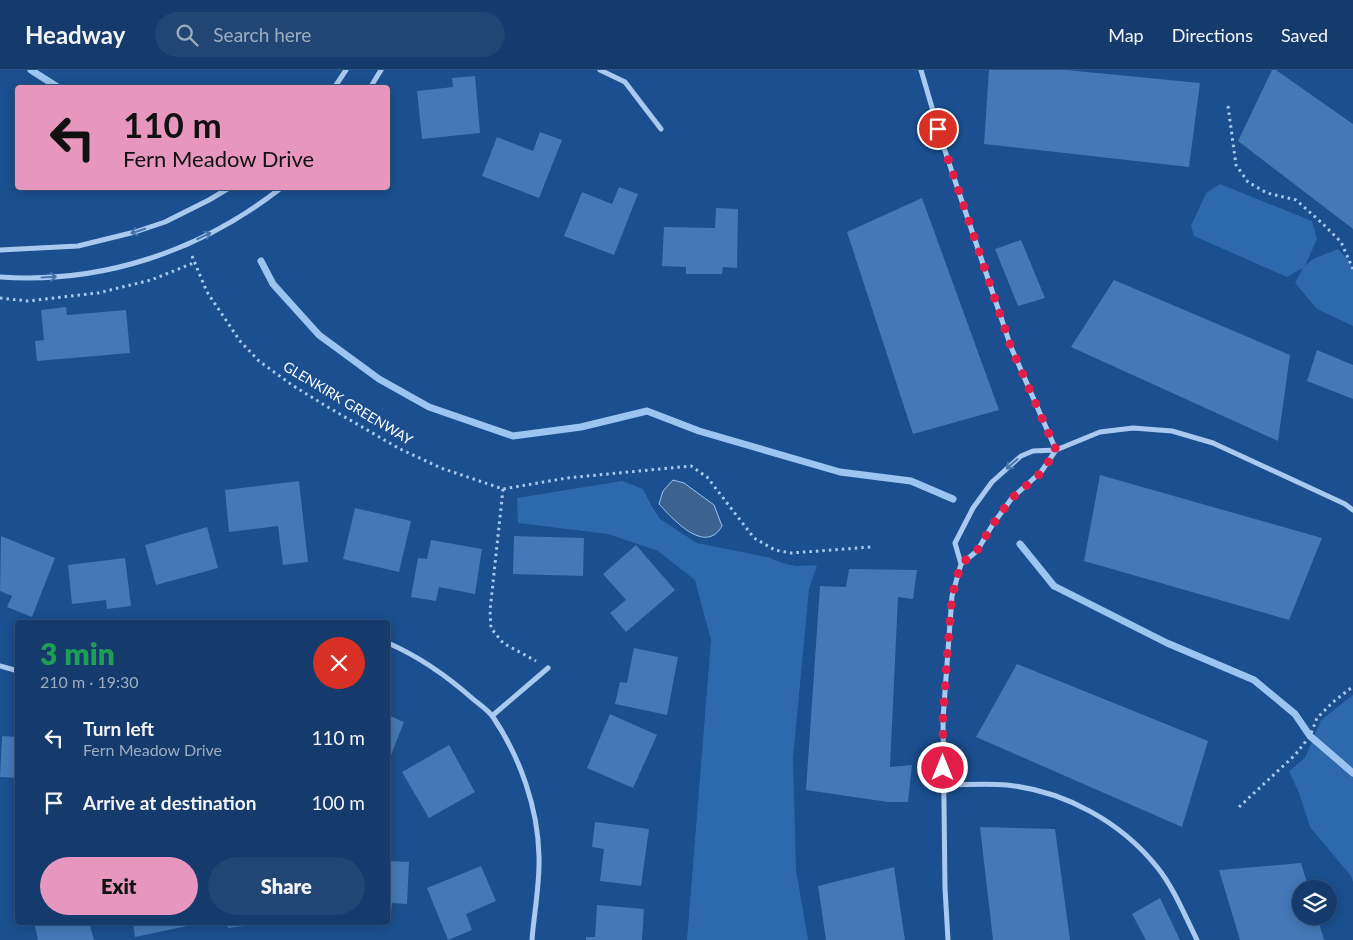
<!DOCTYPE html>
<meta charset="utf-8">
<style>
body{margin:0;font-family:Lato,sans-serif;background:#214673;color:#f1f3f6;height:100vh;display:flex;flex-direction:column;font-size:19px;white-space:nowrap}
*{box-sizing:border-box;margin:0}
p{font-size:16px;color:#9dadc1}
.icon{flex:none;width:28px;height:28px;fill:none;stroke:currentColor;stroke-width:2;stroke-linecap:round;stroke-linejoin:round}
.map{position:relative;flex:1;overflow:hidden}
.side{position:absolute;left:15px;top:550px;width:375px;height:305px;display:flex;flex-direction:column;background:#143b6b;border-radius:5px;box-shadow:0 2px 12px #0003,0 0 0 1px #33557e}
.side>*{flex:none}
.guide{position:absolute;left:15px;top:15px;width:375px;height:105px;border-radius:5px;box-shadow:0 2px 12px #0003,0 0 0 1px #33557e;background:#e797bd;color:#111;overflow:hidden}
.buttons{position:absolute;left:1292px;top:810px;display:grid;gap:10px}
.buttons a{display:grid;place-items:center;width:45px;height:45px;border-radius:50%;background:#143b6b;box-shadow:0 2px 12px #0003,0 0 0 1px #33557e;font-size:25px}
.pin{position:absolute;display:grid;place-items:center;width:42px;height:42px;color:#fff;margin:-21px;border:2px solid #fff;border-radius:50%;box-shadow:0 1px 5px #0007}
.me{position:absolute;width:55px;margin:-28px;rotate:0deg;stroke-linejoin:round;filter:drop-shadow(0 0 4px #0008)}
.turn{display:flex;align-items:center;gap:18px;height:105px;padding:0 25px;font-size:22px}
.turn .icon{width:65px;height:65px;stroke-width:2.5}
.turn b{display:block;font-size:35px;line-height:42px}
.round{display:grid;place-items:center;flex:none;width:52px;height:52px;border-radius:26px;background:#214673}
.headline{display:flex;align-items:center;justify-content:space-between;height:85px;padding:0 25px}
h1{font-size:30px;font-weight:800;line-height:38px;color:#1e9e55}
.action{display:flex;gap:10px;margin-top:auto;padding:10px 25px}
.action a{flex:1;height:58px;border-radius:30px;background:#e797bd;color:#111;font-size:20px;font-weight:800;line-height:58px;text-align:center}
.action a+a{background:#214673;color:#f1f3f6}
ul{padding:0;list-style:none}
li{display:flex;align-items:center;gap:15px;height:65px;padding:0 25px}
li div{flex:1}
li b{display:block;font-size:19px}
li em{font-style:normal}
header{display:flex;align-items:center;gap:30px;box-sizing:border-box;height:70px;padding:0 25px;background:#143b6b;border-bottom:1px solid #33557e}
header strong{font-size:24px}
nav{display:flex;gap:28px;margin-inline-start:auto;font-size:18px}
.search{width:350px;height:45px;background:#214673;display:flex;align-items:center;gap:12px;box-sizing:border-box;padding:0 18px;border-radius:28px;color:#9dadc1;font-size:19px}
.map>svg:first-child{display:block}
.green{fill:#2e69ad}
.water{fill:#3c6290;stroke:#9cc4f0}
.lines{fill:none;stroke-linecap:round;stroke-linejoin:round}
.stream{stroke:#9cc4f0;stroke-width:7}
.building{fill:#4478b7}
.path{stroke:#a9c9ee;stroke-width:3;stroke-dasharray:2.5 4;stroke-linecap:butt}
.street{stroke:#a9c9ee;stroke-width:5}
.oneway{stroke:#4674ac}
.route{stroke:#e11d48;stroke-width:9;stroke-dasharray:0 16.2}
.labels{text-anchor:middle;stroke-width:5;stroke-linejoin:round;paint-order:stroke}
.street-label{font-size:14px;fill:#fff;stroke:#1b4f8f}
</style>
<header>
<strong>Headway</strong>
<div class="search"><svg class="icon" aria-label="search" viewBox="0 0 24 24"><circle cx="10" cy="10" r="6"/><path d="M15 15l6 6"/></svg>Search here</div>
<nav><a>Map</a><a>Directions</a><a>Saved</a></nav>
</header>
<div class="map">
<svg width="1353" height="870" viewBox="0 0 1353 870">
<rect width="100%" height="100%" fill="#1b4f8f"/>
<path class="green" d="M1220,114l92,37 5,18 -12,27 8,-7 25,-10 11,12 4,8v57l-36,-17 -22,-26 8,-15 -16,9 -93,-41 -3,-10 15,-33z
M622,411l21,8 8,16 9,14 37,24 70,14 15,6 14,3 21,-1 -8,24 -16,169 3,112 12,70h-121l24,-300 -16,-60 -37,-29 -50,-17 -90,-11 -1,-25z
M1353,625v187l-2,-6 -41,-49 -11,-34 -10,-22 16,-13 16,-38z"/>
<path class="water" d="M673,410l11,3 30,22 8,21c-17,30 -50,-8 -63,-22l4,-13z"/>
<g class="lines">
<path class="stream" d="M31,0l28,18
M261,191l12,23 46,51 60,44 50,28 84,29 68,-9 66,-16 52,20 141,41 71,9 42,18
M1020,474l34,42 113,57 87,37 41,34 15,22 43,37"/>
</g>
<path class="building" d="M989,0h77l134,13 -11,84 -205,-23z
M1272,0h4l77,54v105l-115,-88z
M475,6l5,57 -58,6 -5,-48 36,-4 -1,-9z
M540,62l22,8 -23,58 -57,-22 15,-39 36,14z
M619,117l19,7 -24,61 -50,-19 18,-44 30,12z
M922,128l77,212 -86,24 -66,-202z
M716,138l22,1 -1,59 -14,-1 -1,7h-36v-7l-24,-1 2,-39 51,1z
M1021,170l24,58 -27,8 -23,-57z
M1114,210l176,75 -12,86 -207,-94z
M66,237l1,8 59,-5 4,43 -93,8 -2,-20 9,-1 -3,-30z
M1317,280l36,15v34l-46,-18z
M1100,405l222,63 -33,82 -205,-59z
M299,411l9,81 -25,3 -5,-39 -49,6 -4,-42z
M355,438l56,13 -12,51 -56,-13z
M207,457l11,41 -62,17 -11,-40z
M1,466l54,22 -23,59 -25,-10 5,-11 -12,-5z
M514,466l70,2 -1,38 -70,-2z
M431,470l51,9 -7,45 -36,-7 -3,14 -25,-4 7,-39 9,1z
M636,475l39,45 -49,42 -16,-19 16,-13 -23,-26z
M125,488l6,48 -24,3 -1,-9 -34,4 -4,-39z
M849,499l68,1 -4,29 -15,-2 -8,170 22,-2 -4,37h-20l-82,-12 14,-204 26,1z
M634,578l44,9 -11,58 -52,-11 5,-22 7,1z
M1017,594l191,77 -26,86 -206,-90z
M610,644l47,21 -24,53 -46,-20z
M388,645l16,7 -15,38 -1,-1z
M2,666l16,1v41l-18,-1z
M449,675l26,47 -46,26 -27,-46z
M595,752l54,7 -8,57 -41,-5 4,-32 -12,-2z
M980,757l75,2 15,111h-77z
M388,791l21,1 -2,42 -15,-1 -1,9h-3z
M1301,793l8,26h-8v27h16l7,24h-84l-21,-70z
M481,796l15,35 -30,13 6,16 -24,10 -21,-52z
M894,797l11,73h-79l-8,-54z
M1160,828l20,42h-34l-14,-26z
M597,835l47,4 -2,31h-56v-3h9z
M34,852h55l5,18h-56z
M133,852h53l1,4 -52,11z
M227,852h25v3l-24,3z"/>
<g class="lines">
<path class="path" d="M1228,36l8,59 12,17 19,11 29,7 26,23 19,19 12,27
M192,186l15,36 33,49 19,20 33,24 34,21 74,43 41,19 62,21 64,-11 124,-12 16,11 47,61 21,12 16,3 80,-6
M0,228l28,3 70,-8 53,-13 45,-18
M503,419l-13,122 1,17 12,15 33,18
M1239,737l56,-52 15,-19 7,-18 16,-16 18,-14 2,1"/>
<path class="street" d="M600,0l25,12 36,47
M921,0l22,75 68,202 45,103
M334,18l12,-18
M370,18l11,-18
M0,180l78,-4 57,-14 30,-10 44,-22 20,-12
M0,207c103,7 200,-26 281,-89
M961,494l16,-13 16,-27 19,-26 29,-26 15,-22
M388,573c32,14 59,33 85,56 7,6 15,11 20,18 27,40 45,91 46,139 1,28 -5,57 -7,84
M0,596l18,5
M492,646l56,-48
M943,715c21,0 43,-2 64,0 58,6 114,37 150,82 17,21 28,49 40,73
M948,870l-3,-52 -2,-169 9,-123 9,-32 -6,-21 18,-35 19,-26 29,-26 12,-5 23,-1 44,-18 33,-4 39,3 41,12 132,61 8,6"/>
</g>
<defs><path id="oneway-shaft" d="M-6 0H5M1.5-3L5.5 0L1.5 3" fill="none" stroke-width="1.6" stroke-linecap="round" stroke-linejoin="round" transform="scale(1.25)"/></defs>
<g class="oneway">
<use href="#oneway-shaft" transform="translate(138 161) rotate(162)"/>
<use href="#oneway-shaft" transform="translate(204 166) rotate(-25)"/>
<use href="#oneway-shaft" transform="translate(49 207) rotate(-3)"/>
<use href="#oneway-shaft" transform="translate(1012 394) rotate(139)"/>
</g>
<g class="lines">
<path class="route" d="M938,59l73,218 45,103 -14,22 -30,26 -19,26 -16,27 -16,13 -9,32 -5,62 -4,61v49"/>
</g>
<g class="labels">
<g class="street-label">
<text transform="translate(348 333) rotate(31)" y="5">GLENKIRK GREENWAY</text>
</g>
</g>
</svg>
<div class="buttons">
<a><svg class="icon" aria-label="layers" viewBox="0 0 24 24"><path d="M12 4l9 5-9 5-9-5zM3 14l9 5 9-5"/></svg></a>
</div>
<div class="pin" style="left:938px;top:59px;background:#d93025"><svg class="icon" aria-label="arrive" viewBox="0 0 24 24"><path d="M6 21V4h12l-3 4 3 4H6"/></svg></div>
<svg class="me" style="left:943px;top:698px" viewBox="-20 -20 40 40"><circle r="17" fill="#e11d48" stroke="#fff" stroke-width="3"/><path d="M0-11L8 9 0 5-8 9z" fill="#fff"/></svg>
<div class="guide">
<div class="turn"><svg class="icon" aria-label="left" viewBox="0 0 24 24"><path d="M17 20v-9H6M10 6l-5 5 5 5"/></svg><div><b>110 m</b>Fern Meadow Drive</div></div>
</div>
<section class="side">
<div class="headline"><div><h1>3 min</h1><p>210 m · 19:30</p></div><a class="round" style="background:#d93025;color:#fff"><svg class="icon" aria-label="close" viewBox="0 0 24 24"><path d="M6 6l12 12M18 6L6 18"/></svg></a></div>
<ul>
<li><svg class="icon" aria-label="left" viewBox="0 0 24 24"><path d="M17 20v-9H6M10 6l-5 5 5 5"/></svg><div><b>Turn left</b><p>Fern Meadow Drive</p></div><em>110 m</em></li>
<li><svg class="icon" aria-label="arrive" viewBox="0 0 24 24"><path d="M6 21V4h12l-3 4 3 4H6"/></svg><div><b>Arrive at destination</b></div><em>100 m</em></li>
</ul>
<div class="action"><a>Exit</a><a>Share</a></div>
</section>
</div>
